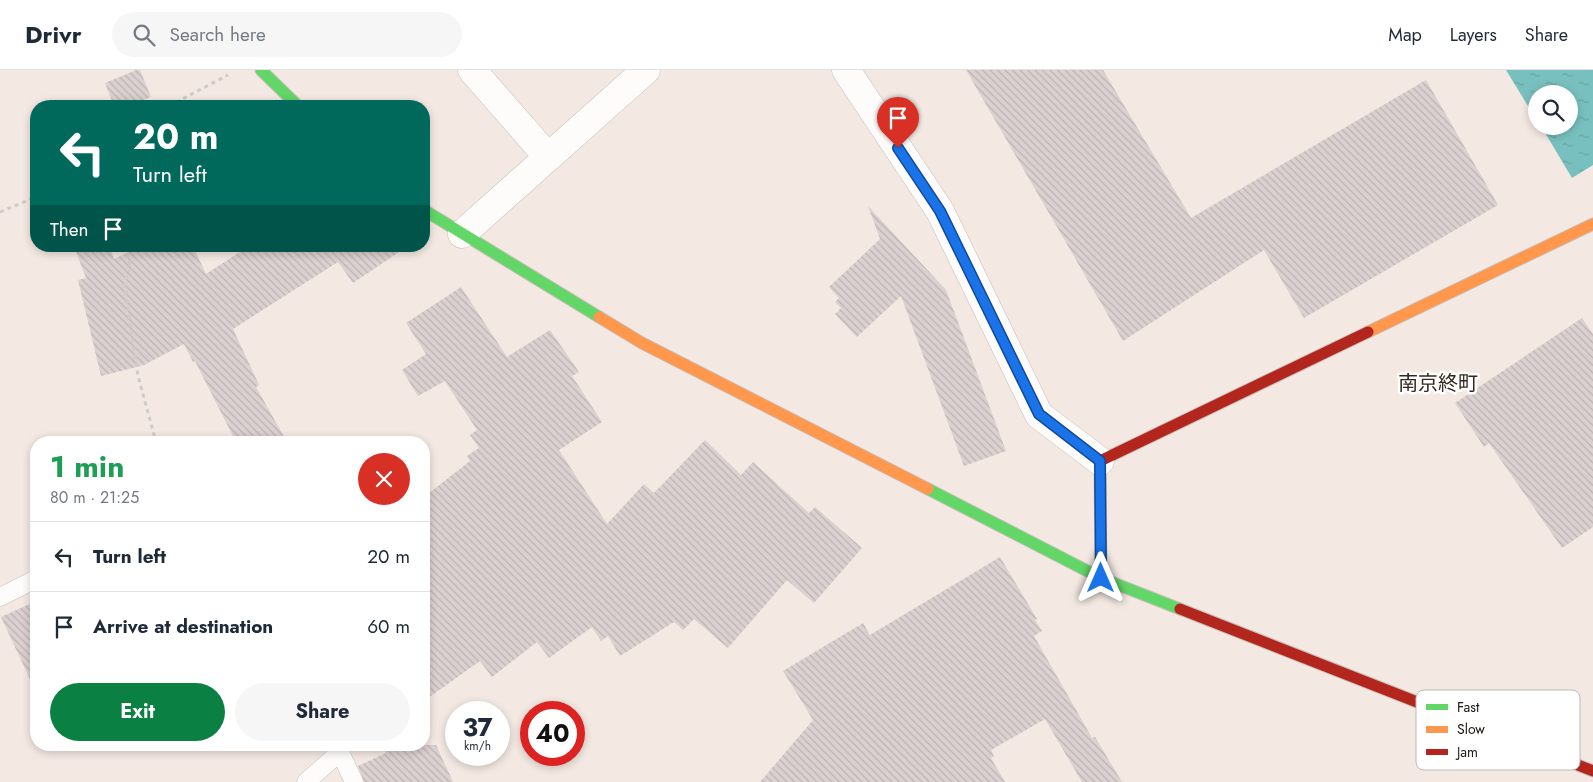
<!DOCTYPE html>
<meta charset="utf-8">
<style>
body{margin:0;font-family:Jost,"Noto Sans JP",sans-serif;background:#f6f6f7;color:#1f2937;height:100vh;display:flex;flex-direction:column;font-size:19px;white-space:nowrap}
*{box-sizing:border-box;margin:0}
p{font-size:16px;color:#747a83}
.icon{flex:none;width:28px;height:28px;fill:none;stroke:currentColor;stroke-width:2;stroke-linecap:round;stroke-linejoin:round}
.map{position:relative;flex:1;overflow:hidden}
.sheet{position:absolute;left:30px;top:366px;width:400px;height:315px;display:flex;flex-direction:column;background:#fff;border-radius:20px;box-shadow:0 2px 8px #0003}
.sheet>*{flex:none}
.banner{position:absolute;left:30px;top:30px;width:400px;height:152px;border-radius:20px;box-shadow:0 2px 8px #0003;background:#00695c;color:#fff;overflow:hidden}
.fabs{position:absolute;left:1528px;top:15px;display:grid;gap:10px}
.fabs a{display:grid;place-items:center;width:50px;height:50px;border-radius:50%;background:#fff;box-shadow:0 2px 8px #0003;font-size:25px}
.speed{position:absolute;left:445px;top:631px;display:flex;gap:10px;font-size:25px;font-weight:700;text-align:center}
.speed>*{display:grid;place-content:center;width:65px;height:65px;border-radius:50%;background:#fff;box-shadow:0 2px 8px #0003;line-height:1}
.speed small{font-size:12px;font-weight:400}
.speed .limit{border:8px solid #d22;background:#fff;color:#111}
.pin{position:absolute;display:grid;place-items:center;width:42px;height:42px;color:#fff;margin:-51px -21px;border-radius:50% 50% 50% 0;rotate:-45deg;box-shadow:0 0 5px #0007}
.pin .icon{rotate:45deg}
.me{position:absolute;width:55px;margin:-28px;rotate:0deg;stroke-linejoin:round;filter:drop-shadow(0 0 4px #0008)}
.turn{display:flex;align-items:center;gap:18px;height:105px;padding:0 20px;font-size:22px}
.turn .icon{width:65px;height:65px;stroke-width:2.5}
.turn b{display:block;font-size:35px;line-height:42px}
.then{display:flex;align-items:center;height:48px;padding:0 20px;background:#0003;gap:10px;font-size:19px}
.round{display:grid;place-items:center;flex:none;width:52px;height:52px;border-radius:26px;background:#f6f6f7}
.overview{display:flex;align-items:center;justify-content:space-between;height:85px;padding:0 20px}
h1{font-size:30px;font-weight:700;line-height:38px;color:#1e9e55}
.primary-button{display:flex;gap:10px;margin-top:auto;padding:10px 20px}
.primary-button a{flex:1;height:58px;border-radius:30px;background:#0b8043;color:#fff;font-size:20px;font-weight:700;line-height:58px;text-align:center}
.primary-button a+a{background:#f6f6f7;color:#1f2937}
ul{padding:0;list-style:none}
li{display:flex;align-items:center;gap:15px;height:70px;padding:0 20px;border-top:1px solid #e0e1e3}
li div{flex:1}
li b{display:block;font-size:19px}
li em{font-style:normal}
header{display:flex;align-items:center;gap:30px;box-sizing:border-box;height:70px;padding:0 25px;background:#fff;border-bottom:1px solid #e0e1e3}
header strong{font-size:24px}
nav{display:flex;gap:28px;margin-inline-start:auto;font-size:18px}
.search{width:350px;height:45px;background:#f6f6f7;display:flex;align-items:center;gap:12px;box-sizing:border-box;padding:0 18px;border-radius:28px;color:#747a83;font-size:19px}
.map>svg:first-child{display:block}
.water{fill:url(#water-ripples)}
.building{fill:url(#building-back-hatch)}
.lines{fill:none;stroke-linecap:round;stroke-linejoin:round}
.lane-casing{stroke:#c7beb9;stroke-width:19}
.street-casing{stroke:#c7beb9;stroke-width:29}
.fast-casing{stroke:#c7beb9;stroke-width:13}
.slow-casing{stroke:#c7beb9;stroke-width:13}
.jam-casing{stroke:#c7beb9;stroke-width:13}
.path{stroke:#cecbc8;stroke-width:3;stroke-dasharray:4 4;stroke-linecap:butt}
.lane{stroke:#fdfcfb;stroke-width:18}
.street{stroke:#fdfcfb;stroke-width:28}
.fast{stroke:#63d668;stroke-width:11}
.slow{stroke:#ff974d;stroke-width:11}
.jam{stroke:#b3261e;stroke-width:11}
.route-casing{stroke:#114b97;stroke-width:12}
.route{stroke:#1a73e8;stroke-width:9}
.labels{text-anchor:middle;stroke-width:5;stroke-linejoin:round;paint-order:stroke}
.neighbourhood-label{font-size:20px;fill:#35271c;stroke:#fff}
.key{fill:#fff;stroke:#bcb9b8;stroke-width:1}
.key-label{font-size:14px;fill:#1e1712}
</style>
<header>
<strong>Drivr</strong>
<div class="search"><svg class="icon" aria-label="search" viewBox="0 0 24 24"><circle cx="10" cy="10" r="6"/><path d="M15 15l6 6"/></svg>Search here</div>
<nav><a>Map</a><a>Layers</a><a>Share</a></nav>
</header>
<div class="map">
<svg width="1593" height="712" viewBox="0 0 1593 712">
<defs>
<pattern id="water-ripples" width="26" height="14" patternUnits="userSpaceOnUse" patternTransform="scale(1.25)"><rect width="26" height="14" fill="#78c0bf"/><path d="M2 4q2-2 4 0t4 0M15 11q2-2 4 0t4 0" fill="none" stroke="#67a4a3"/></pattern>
<pattern id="building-back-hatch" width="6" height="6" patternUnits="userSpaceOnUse" patternTransform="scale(1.25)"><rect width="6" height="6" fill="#dbd1d0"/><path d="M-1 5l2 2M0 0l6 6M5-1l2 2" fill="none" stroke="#bcb3b2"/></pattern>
</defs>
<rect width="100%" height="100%" fill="#f3e8e2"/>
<path class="water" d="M1506,0h87v95l-21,13 -31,-52h28v-32h-33v25z"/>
<path class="building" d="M136,0h4l11,27 -21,9h-16l-9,-23z
M966,0h137l88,148 235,-138 72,125 -194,113 -40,-68 -141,91z
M868,136l78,84 60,161 -42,15 -63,-170 -44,41 -22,-23 6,-6 -6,-6 4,-4 -10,-11 51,-48z
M74,176h35l5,13 27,-13h52l13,28 43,-28h159l-55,37 -15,-21 -105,67 26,56 -3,2 31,55h-51l-41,-81 -2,1 -9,-18 -40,21 -43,11 -23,-96 8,-2z
M461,217l46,70 43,-27 29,42 -7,4 30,46 -43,28 48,74 37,-40 10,9 51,-53 36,35 12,-13 56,51 6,-6 47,41 -48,55 -27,-23 -59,68 -34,-29 -11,11 -9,-8 -54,34 -12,-20 -7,5 -9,-14 -43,31 -12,-16 -45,35 -12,-16 -56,40v-204l46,-36 -3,-5 12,-8 -9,-13 7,-5 -32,-49 -27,15 -16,-26 24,-16 -20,-31z
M1582,248l11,16v193l-31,21 -73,-105 -5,4 -29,-44z
M1000,487l37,62 -2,1 7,11 -8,5 58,102 3,-1 27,45h-40l-37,-63 -54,31 3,6 -3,2 14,24h-245l53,-62 -30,-49 80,-48 7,12z
M36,531v91l-35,-75z
M382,675h54l17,37h-89l-6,-16 28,-13z"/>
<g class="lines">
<g class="lane-casing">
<path id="lane" d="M0,527l36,-18
M340,682l14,30
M306,712l34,-30 -5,-7"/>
</g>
<g class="street-casing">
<path id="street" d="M472,0l76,87
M846,0l94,141 99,204 61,46
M462,164l184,-164"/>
</g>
<g class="fast-casing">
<path id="fast" d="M261,0l37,36
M424,140l175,107
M928,419l173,89 79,31"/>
</g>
<g class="slow-casing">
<path id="slow" d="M599,247l43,26 286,146
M1368,262l225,-108"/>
</g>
<g class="jam-casing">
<path id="jam" d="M1101,508l-1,-117 268,-129
M1180,539l413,162"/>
</g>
<path class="path" d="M169,36l59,-31
M0,142l36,-15
M124,176l7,21 -7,16 14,93 18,66"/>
<use href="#lane" class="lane"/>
<use href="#street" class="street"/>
<use href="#fast" class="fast"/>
<use href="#slow" class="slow"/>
<use href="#jam" class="jam"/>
</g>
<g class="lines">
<g class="route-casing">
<path id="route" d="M898,78l42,63 99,203 61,47 1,117"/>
</g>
<use href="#route" class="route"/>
</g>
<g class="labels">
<g class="neighbourhood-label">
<text x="1438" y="320">南京終町</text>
</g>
</g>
<rect x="1416" y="620" width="164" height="80" rx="8" class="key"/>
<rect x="1426" y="634" width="22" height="6" fill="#63d668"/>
<rect x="1426" y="656" width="22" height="7" fill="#ff974d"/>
<rect x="1426" y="679" width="22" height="6" fill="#b3261e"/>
<g class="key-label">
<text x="1457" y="642">Fast</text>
<text x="1457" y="664">Slow</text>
<text x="1457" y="687">Jam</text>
</g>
</svg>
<div class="fabs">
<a><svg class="icon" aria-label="search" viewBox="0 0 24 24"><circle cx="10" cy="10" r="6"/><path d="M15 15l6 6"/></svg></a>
</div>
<div class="speed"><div>37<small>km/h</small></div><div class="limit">40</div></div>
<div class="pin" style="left:898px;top:78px;background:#d93025"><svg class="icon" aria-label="arrive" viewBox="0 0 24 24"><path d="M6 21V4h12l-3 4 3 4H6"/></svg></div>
<svg class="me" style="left:1101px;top:508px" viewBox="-20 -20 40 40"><path d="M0-17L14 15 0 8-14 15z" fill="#1a73e8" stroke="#fff" stroke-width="4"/></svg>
<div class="banner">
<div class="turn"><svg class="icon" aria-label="left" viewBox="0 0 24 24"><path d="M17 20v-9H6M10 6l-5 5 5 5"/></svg><div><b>20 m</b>Turn left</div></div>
<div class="then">Then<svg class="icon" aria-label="arrive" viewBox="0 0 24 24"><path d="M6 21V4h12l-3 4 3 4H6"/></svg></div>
</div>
<section class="sheet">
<div class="overview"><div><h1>1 min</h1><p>80 m · 21:25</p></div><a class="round" style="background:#d93025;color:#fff"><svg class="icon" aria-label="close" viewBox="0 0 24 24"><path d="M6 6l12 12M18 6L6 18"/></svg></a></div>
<ul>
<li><svg class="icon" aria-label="left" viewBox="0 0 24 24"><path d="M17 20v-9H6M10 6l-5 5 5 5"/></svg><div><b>Turn left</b></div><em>20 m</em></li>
<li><svg class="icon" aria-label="arrive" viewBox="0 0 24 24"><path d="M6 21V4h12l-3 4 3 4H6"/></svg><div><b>Arrive at destination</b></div><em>60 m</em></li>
</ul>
<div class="primary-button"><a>Exit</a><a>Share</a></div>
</section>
</div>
